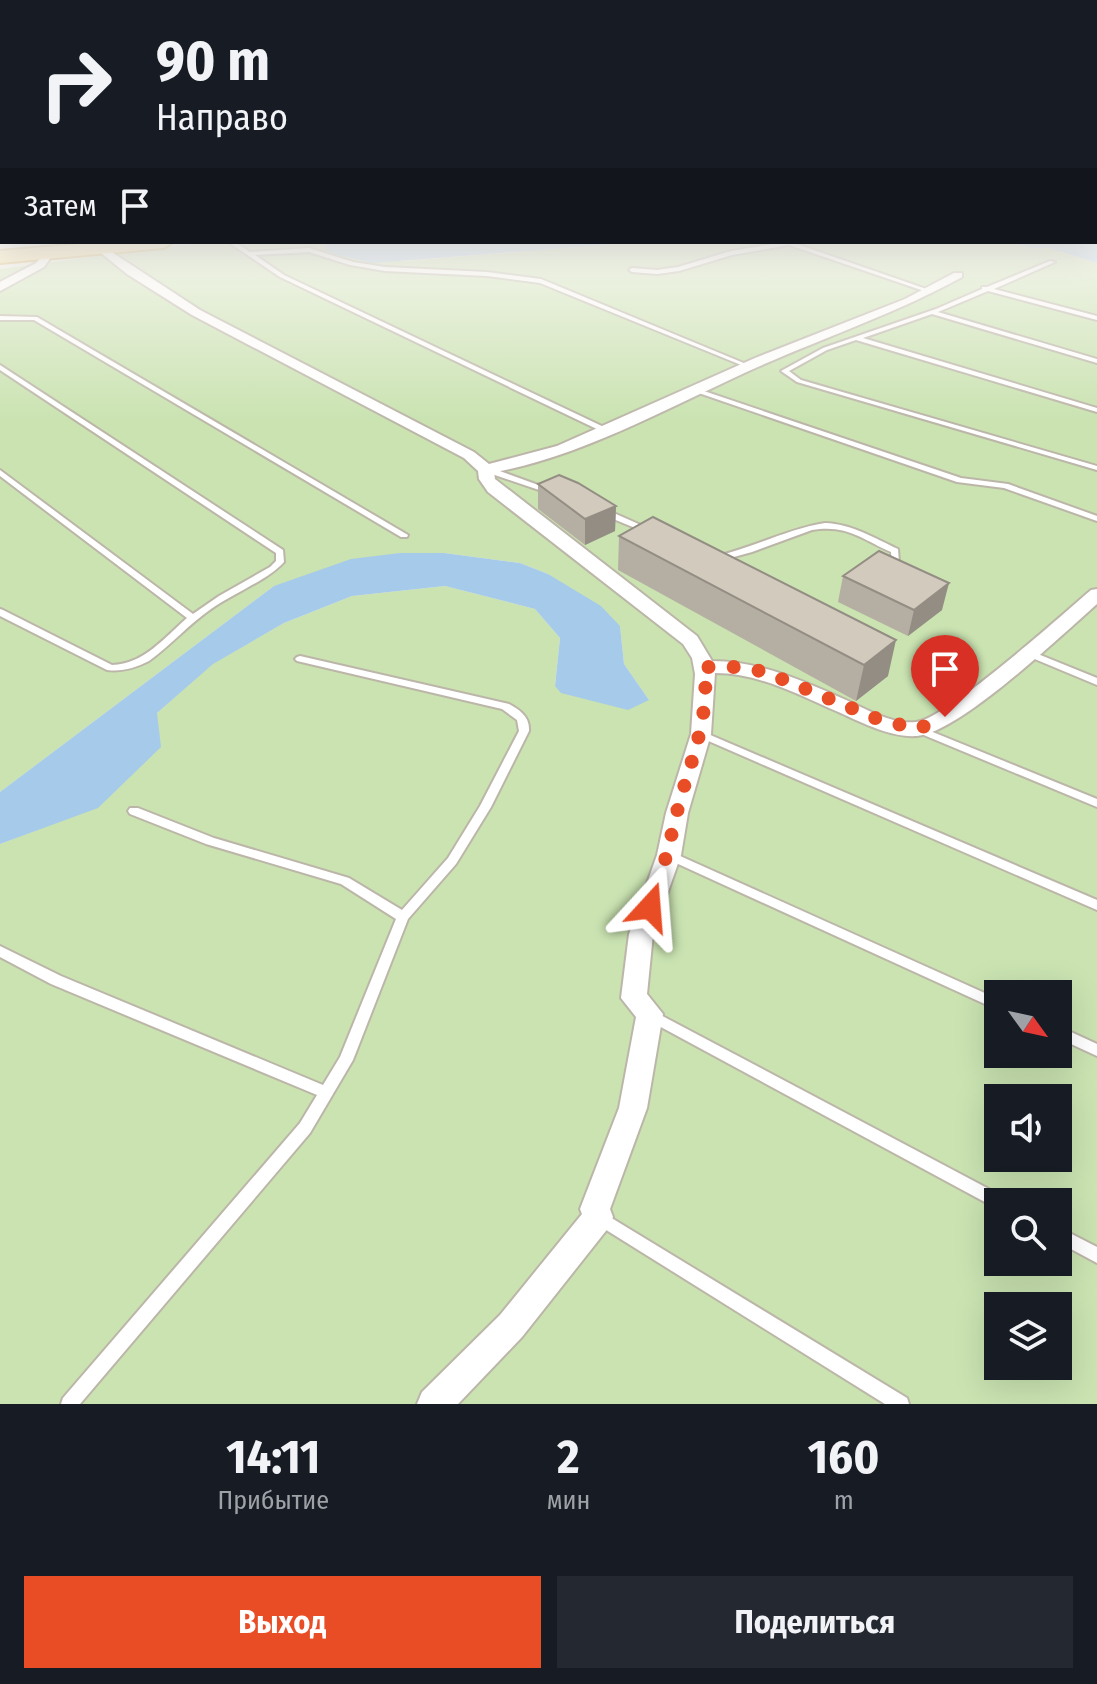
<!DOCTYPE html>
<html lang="ru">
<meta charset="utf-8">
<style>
body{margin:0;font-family:"Fira Sans Condensed",sans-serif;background:#242831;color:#f1f3f6;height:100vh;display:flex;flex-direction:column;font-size:30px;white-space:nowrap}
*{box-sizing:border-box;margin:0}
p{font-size:26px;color:#9ea1a6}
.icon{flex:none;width:44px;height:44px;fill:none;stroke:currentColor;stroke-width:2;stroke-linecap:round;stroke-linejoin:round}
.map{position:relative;height:1404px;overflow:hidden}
.panel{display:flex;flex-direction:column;background:#171b24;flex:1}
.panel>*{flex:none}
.guide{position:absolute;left:0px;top:0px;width:1098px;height:244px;box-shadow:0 8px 32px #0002;background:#171b24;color:#f1f3f6;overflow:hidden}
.needle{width:52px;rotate:123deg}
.buttons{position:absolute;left:984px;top:980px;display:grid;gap:16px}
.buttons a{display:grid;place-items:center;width:88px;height:88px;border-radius:0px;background:#171b24;box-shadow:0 8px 32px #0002;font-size:40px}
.pin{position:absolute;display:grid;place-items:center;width:68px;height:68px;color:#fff;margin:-82px -34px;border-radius:50% 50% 50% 0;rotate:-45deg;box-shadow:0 0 8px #0007}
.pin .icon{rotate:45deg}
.me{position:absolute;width:88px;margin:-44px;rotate:19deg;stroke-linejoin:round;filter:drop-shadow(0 0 6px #0008)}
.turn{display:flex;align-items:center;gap:28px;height:168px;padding:0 24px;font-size:36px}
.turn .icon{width:104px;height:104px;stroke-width:2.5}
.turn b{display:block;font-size:56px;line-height:68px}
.then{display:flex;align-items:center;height:76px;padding:0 24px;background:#0003;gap:16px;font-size:30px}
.eta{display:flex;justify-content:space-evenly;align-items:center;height:136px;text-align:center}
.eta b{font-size:48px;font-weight:700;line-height:56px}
.cta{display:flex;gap:16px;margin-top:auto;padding:16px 24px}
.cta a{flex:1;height:92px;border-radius:0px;background:#e94d25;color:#fff;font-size:32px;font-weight:700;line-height:92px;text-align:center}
.cta a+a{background:#242831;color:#f1f3f6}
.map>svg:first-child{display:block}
.green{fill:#cae3b1;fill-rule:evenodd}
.water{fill:#a6caea}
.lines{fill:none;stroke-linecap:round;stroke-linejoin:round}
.service-casing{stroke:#bcb6a9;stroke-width:4}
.minor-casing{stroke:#bcb6a9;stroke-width:4}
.trunk-casing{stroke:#d0a340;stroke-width:4}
.service{fill:#fff;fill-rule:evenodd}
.minor{fill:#fff;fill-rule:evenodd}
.trunk{fill:#f4d884;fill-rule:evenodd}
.wall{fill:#b5aea2}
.shaded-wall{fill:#938d84}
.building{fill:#d2cabc;stroke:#938d84;stroke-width:2}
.route{stroke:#e94d25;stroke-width:14;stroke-dasharray:0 25.2}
</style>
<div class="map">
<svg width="1097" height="1404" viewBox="0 0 1097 1404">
<rect width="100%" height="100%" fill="#f1eee5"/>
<path class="green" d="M207,242h119l-1,5 82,14 235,-19h368l21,6h18l48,15v1141h-1097v-560l98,-37 59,-94 55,-49 72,-41 68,-27 93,-10 90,23 25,29 -5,47 94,15 -25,-36 -4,-38 -72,-52 -28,-11 -76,-10h-44l-126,33 -274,206v-523zM998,994h60v60h-60zM998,1098h60v60h-60zM998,1202h60v60h-60zM998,1306h60v60h-60z"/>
<path class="water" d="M1097,225v38l-48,-15h-18l-21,-6h86z
M328,242h314l-269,21 -44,-10 -4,-6z
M400,553h44l76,10 28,11 53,32 19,20 4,38 25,36 -21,10 -67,-17 -6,-7 5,-48 -25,-29 -90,-23 -93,10 -68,27 -71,41 -56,49 4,34 -63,61 -98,36v-52l274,-206 77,-27z"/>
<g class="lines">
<g class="service-casing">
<path id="service" d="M228,242h7l15,10 59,-4 44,14 32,5 102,5 54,7 210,87 -5,1 -206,-84 -53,-7 -102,-5 -35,-6 -41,-13 -54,3 29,20 322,153v4h-3l-323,-155z
M785,242h6l141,49 -5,1 -138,-47 -57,10 -53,16 -22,3 -25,-2 -3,-2 3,-2 25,2 21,-3 53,-16z
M1050,261l5,1 -61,27 103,27v4l-109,-29 -50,21 159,47v4l-165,-49 -69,24 234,70v4l-241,-72 -29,10 -38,21 12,9 296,86v4l-300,-88 -16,-11 42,-23 113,-39 46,-20v-2h5z
M0,316l37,1 371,218 -1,2h-6l-367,-217h-34z
M0,365l283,185 1,12c-16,18 -52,32 -73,47 -22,15 -40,36 -62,52 -14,7 -27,11 -42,9l-107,-54v-7l3,1 109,55c32,-1 52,-27 75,-47l-187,-142v-6l193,144 26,-18 51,-29 6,-6v-8l-276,-183z
M695,388l266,90 47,6 89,32v5l-93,-33 -47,-6 -264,-91v-2z
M483,467h6l63,23 -1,2h-6l-62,-21z
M601,510h6l45,20 -4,2h-3l-44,-18z
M825,523c27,1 49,15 73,26l1,14 6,5 -4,3 -9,-5 -1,-14c-29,-13 -45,-28 -79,-22l-60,22 -33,9 -4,-3 1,-2c37,-8 71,-27 109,-33z
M1028,650l69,28v7l-72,-30 -2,-2 2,-2z
M300,656l209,48c11,6 21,13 20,27l-38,76 -35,57 -48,55 -55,141 -43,73 -230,271h-19l2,-6 237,-275 17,-28 -266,-111 -51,-27v-11l61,30 262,109 17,-28 56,-138 -55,-35 -135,-40 -76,-30 -2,-3 2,-3h8l76,30 135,40 53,32 46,-52 32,-52 39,-75 -2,-11 -15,-11 -205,-48 -2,-2 2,-2z
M918,726l179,73v8l-183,-76 -1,-2z
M701,731l396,169v10l-400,-174 -1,-2 1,-2z
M669,851l329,148v11l-333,-152 -2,-3 2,-3z
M651,1010l353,187 2,5h-8v7l-4,-2 -348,-188 -2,-4 2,-4z
M1058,1026l39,18v12l-39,-18z
M600,1211l307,187 2,6h-24l-290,-181 -3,-5 3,-5z
M1058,1227l39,20v16l-39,-21z"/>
</g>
<g class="minor-casing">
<path id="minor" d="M101,245l99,65 274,142 15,12 68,-18 198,-88 150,-59 49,-26h8v4c-65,36 -134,59 -202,89 -81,36 -180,92 -266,106l1,7 202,157 15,25c48,0 91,20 134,39 20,9 47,25 70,22 30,-3 146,-107 175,-132l6,-1v15c-34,30 -138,129 -180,132 -27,2 -58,-15 -81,-25 -39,-17 -78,-38 -121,-38l-4,61 -23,79 -7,42 -28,79 -6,60 16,20 -16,94 -37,101 3,8 -4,10 -87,110 -64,67h-41l5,-12 78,-77 82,-101 -2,-5 39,-101 17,-91 -15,-19 8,-64 28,-79 9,-42 25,-79 4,-60 -3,-16 -9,-14 -195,-152 -9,-13 -1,-8 -14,-13 -272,-143 -65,-41 -32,-26z
M48,250l6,3 -10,14 -44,24v-9l36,-19z"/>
</g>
<g class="trunk-casing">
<path id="trunk" d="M102,242h71l-9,6 -164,15v-12z"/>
</g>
<use href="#service" class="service"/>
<use href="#minor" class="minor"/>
<use href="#trunk" class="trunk"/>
</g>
<path class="wall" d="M538,484l78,22 -1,25 -30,14 -47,-36z
M619,536l269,140 -32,25 -238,-131z
M843,576l99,34 -34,26 -70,-34z"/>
<path class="shaded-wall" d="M616,506l-1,25 -30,14v-26z
M949,583l-7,27 -34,26 6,-26z
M896,640l-8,36 -32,25 8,-36z"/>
<path class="building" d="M559,475l19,8 38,23 -31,13 -47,-35z
M653,517l243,123 -32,25 -245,-129z
M879,551l70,32 -35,27 -71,-34z"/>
<linearGradient id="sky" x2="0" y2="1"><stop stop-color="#8dbde9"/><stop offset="0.53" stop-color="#f9f7f3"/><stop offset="1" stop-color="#f9f7f3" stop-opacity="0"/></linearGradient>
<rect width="1097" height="421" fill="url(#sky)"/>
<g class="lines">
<path class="route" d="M650,907c12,-31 19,-62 27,-95 12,-48 34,-94 27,-145h37l24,5 115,48 38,9 27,-12"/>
</g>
</svg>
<div class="buttons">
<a><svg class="needle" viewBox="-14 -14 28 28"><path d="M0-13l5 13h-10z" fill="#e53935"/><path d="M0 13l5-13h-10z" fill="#9ea1a6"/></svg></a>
<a><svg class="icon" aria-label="sound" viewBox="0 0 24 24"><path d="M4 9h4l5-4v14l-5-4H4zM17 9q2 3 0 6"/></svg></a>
<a><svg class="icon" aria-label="search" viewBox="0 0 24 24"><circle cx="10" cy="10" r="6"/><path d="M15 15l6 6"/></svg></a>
<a><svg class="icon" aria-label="layers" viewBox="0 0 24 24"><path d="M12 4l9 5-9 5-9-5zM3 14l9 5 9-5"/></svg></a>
</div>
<div class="pin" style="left:945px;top:717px;background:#d93025"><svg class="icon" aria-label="arrive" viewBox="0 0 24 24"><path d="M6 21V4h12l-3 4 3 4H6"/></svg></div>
<svg class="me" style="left:650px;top:907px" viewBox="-20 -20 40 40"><path d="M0-17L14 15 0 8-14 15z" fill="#e94d25" stroke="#fff" stroke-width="4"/></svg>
<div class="guide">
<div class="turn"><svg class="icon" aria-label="right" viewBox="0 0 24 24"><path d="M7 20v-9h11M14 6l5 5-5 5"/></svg><div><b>90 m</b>Направо</div></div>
<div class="then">Затем<svg class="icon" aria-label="arrive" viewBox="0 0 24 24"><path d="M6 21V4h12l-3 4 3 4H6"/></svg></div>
</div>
</div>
<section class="panel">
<div class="eta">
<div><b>14:11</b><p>Прибытие</p></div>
<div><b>2</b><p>мин</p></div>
<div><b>160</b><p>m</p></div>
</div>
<div class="cta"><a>Выход</a><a>Поделиться</a></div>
</section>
